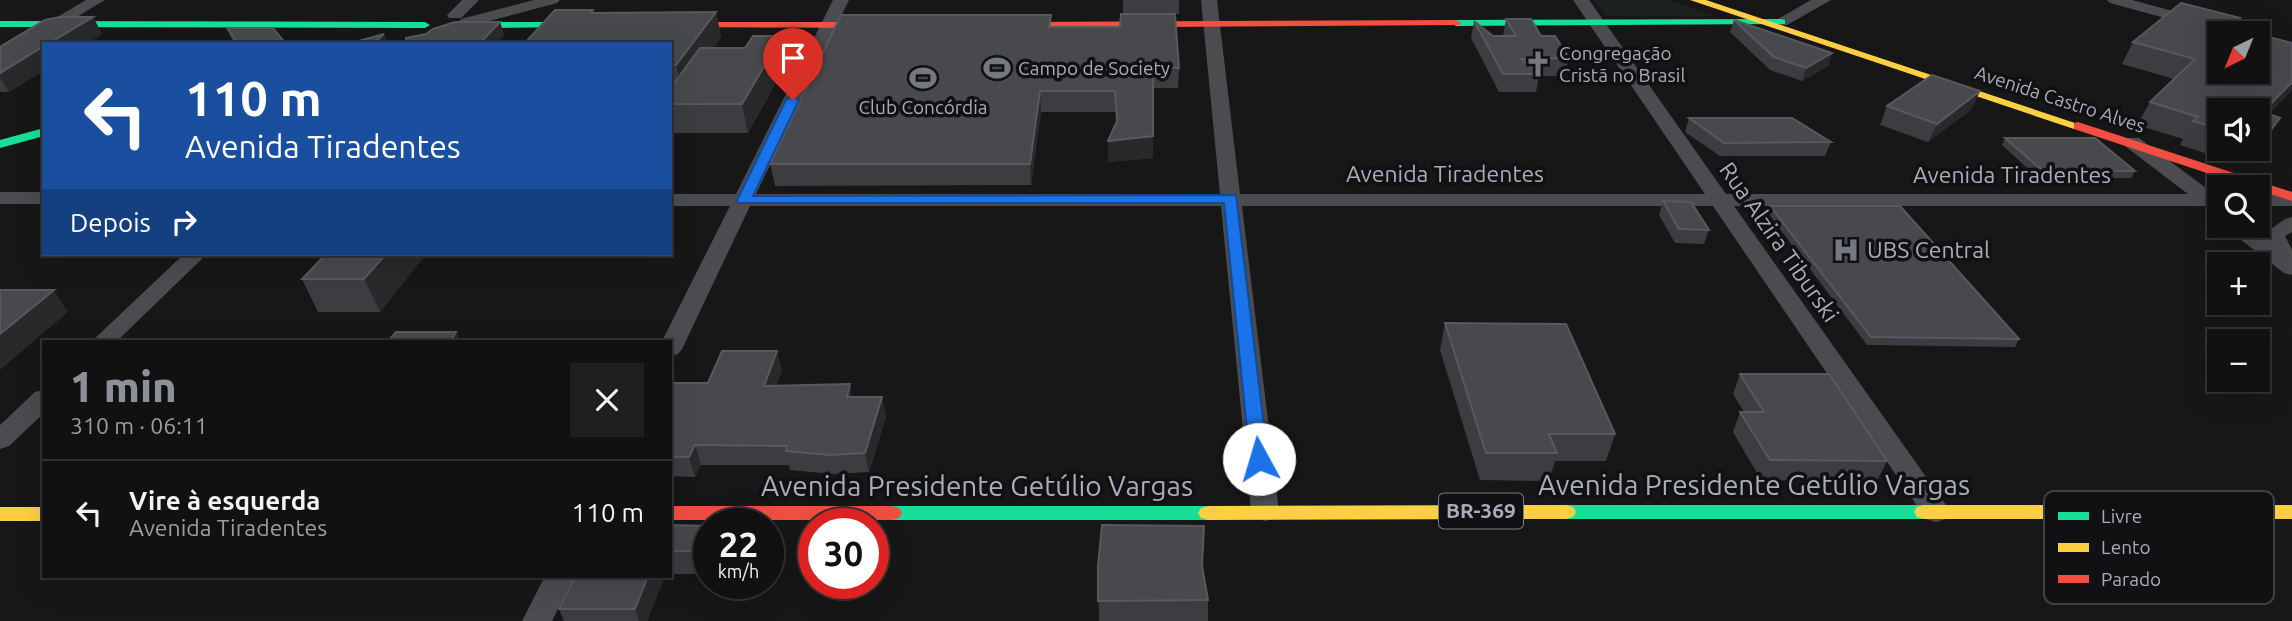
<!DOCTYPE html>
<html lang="pt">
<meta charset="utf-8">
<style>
body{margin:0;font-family:Ubuntu,sans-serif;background:#1e1f1f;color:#f1f3f6;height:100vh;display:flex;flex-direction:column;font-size:26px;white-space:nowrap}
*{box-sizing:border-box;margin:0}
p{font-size:23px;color:#9c9d9f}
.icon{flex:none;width:38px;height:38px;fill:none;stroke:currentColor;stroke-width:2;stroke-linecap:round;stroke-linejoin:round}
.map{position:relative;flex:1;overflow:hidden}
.drawer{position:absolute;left:42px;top:340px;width:630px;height:238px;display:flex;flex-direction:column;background:#111;border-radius:0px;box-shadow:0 7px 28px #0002,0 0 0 2px #303131}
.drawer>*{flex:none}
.hud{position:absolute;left:42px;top:42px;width:630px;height:214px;border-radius:0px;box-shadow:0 7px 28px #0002,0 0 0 2px #303131;background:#1a4fa0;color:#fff;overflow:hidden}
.needle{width:46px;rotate:223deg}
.tools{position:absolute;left:2207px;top:21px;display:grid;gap:14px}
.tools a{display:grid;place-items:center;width:63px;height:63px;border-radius:0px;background:#111;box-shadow:0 7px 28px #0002,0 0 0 2px #303131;font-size:35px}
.speed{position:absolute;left:693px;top:508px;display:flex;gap:14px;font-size:35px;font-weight:700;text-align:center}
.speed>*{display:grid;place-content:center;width:91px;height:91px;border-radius:50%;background:#111;box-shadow:0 7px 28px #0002,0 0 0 2px #303131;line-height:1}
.speed small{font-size:18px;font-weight:400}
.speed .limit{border:10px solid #d22;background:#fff;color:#111}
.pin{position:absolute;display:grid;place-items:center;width:60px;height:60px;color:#fff;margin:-72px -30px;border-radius:50% 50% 50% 0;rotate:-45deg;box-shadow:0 0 7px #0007}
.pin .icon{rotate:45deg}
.me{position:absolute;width:77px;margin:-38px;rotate:354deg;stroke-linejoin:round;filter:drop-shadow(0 0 5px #0008)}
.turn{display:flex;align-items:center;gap:24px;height:147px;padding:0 28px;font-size:32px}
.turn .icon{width:91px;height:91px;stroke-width:2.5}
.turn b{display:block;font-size:49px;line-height:60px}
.then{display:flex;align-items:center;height:66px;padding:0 28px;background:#0003;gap:14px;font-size:26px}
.round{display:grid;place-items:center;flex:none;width:74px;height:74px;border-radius:0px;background:#1e1f1f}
.summary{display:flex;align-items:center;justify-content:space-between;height:119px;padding:0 28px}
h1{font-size:42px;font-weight:800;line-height:52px;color:#8c9099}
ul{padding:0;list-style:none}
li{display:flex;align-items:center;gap:21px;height:105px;padding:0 28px;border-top:2px solid #303131}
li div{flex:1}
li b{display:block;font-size:26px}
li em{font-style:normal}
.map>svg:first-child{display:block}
.green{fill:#1b211c}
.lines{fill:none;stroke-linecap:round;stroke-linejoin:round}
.street{fill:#4b4c50;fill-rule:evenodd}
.fast{fill:#16e098;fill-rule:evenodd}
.slow{fill:#ffcf43;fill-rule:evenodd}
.jam{fill:#f24e42;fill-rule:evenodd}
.wall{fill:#3c3d40;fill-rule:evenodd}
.shaded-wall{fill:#28292a}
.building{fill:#48494d;stroke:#57595e;stroke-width:2}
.route{fill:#1a73e8;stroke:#114b97;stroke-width:2}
.labels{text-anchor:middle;stroke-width:7;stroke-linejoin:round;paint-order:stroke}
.far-poi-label{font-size:19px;fill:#a8adb8;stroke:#111113;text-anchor:start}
.far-street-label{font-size:19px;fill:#a8adb8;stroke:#111113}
.shield{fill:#111113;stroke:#7b7e86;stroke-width:2}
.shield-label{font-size:21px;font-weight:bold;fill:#a8adb8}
.street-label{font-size:23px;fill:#a8adb8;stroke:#111113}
.poi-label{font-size:23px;fill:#a8adb8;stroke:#111113;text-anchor:start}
.near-street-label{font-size:28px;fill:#a8adb8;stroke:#111113}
.key{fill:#111113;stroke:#3e4045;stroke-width:2}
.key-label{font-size:19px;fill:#a8adb8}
</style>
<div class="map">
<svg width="2292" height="621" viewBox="0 0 2292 621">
<rect width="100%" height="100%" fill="#171717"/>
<path class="green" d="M1594,0h75l46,16h-109z"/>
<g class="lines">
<path class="street" d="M86,0h19l-105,63v-12z
M462,0h17l-18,18h-12l-2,-3z
M534,0h26l-3,3 -90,24 -8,-5 2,-3z
M833,0h16l-93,194h464l-19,-194h16l23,194h465l-132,-194h16l137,194h462l-63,-48 -2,-4 2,-4h14l75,56h5v12h-485l212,299 4,7 -4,7 -10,3 -10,-3 -213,-313h-471l37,305 -4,7 -10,3 -10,-3 -4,-7 -30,-305h-471l-68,143 -4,5 -8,2v-15h-8l68,-135h-60v-12h66z
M1811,0h20l-44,25h-12l-2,-3z
M2107,0h25l111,30 2,3h-25l-110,-30z
M0,192h44v12h-44z
M2258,194h34v12h-34z
M2292,217v15l-7,4 7,14v25l-8,-2 -61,-47h23l19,13 -1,-5 21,-15z
M184,254h23l-90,87h-25z
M44,390v23l-35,33 -9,3v-24l35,-33z
M545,576h29l-22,45h-30z"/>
<path class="fast" d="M1781,19l4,1v4l-329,2 -5,-3 5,-3z
M0,21l425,1 5,3 -5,3 -425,-1z
M587,22l5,3 -1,2 -128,1 -5,-3 5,-3z
M44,128v8l-44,12v-8z
M1566,505h358l7,2 3,5 -3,5 -7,2h-358l-7,-2 -3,-5 3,-5z
M892,506h316l7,2 3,5 -3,5 -7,2h-316l-7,-2 -3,-5 3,-5z"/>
<path class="slow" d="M1690,0h16l378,126 -2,3h-8z
M1566,505l7,2 3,5 -3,5 -7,2 -358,1 -7,-2 -3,-5 3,-5 7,-2z
M1924,505h368v14h-368l-7,-2 -3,-5 3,-5z
M0,507h44v14h-44z"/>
<path class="jam" d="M1456,20l5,3 -1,2 -452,3 -5,-3 5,-3z
M672,22h209l5,3 -5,3 -213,-1 -1,-2z
M2078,122l214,70v9l-34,-11v-3h-9l-175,-58v-6z
M670,506h222l7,2 3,5 -3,5 -7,2h-222z"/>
</g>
<path class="wall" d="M1123,0h56v14h-56z
M716,12l5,25 -8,11 74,15 -39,70h-78v-89l-76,-31z
M93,17l9,17 -93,58h-9v-45z
M1506,19l35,17 28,22 -4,18h-26l-3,16h-37l-28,-54 3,-17 19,15h10z
M1734,20l98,33 -4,13 -26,15 -32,-11 -40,-38z
M500,22l4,13 -9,9h-88l-1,-6z
M1052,27l127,41 -1,20h-25v70l-45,4 8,-40v-10h-75l-10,73 -256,1 -5,-22z
M227,28l59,16h-52z
M2235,28l57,62 -23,24 11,4 -14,23 -12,14 -15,4 -28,-4 -31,-10 3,-6 -46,-14 13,-23 24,-23 -52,-15 11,-22zM2219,110h39v39h-39z
M1887,106l85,3 -44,33 -48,-17z
M1689,118l142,24 -6,14h-105l-35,-24z
M2005,138l130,33 -4,7h-93l-36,-33z
M1663,201l46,29 -5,14 -29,-1 -16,-28z
M1770,206l249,133 -4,8 -148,-2 -99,-132z
M326,254h100l-46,58h-62l-16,-33z
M1445,323l170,111 -9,27h-51l-6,20 -69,-1 -40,-130z
M782,370l-6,16 76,11h30l4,20 -17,55 -35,2 -44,-4 -1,-5h-88l-6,12 -25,-1 1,-93h37z
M1740,374l147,87 -10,20 -116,-1 -28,-48 7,-20h4l-11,-18z
M670,525l39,1v48h-39z
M1098,566l104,1 6,33v21h-109z
M575,576h90l-18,45h-83l-5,-12z"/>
<path class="shaded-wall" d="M716,12l5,25 -39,54 -6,-26z
M93,17l9,17 -15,10h-39z
M2240,18l-8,15 -2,-7z
M500,22l4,13 -9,9h-14v-2z
M384,34l4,10h-15z
M782,36l5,27 -39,70 -6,-29z
M44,46v24l-35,22 -9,-14v-5z
M1832,53l-4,13 -26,15 4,-13z
M1153,67v91l-45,4v-21z
M2292,82v8l-34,36 5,-14z
M1040,91l1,21 -10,73 -1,-21z
M1980,91l-8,18 -44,33 9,-18z
M2280,118l-14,23 -12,14 -15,4 6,-10h13v-14z
M386,254h40l-46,58 -16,-33z
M54,290l14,22 -68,58v-36z
M456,332l4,9h-10z
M777,351l5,19 -13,35 -5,-19z
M850,384l3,20 -6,-7z
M882,397l4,20 -17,55 -4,-19z
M695,445l6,20 -6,12 -6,-20z
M709,537v32l-6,-18z
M648,576h17l-18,45h-8l-4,-12z"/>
<path class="building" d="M2181,3l59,15 -10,8 26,7h-37v39h39v-38l34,9v39l-29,30 17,6 -11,14 -11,3v-25h-39v19l-26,-8 5,-4 -48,-15 45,-43 -62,-17z
M555,10h38l-2,3 125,-1 -40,53h-6v-21h-146z
M1121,14h54l4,54 -26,-1v69l-45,5 9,-20 -2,-30h-75l-10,73h-260l71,-149h210l-2,12h71z
M60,17h33l-45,27h-4v2l-44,27v-26l45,-27z
M1506,19h25l10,17h14l14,22 -48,1 19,15h-37l-29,-53 19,15h23z
M1734,20l98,33 -26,15 -32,-11z
M455,22h45l-19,20 -75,-1v-3l20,-4 7,-5z
M227,28h46l13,16h-48z
M384,34l-11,10h-25z
M753,36h29l-40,68h-72v-15l30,-41h45z
M1932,75l48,16 -43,33 -50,-18z
M1689,118h103l39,24 -107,1z
M2005,138h90l40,33 -93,-1z
M1663,201l28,1 18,28 -30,-1z
M1770,206h130l119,133 -148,-2z
M326,254h60l-22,25h-62z
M0,290h54l-54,44z
M1445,323l121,1 49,110h-66l8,19h-71z
M396,332h60l-6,9h-62z
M722,351h55l-13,35 86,-2 -3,13h35l-17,56 -35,2 -44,-4 1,-5 -92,-1 -6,12h-19l1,-74h37z
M1740,374h89l58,87 -117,-1 -30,-48h24z
M670,525l39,1v11l-6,14h-33z
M1102,525l102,1 -2,40 6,34 -110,1v-35z
M575,576h73l-13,33h-76z"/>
<path class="route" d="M793,96l6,4 -46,96 483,-1 32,264 -2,5h-13l-3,-5 -26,-256h-485l-2,-3 49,-100z"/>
<defs>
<g id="church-bare" transform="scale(2.1)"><path d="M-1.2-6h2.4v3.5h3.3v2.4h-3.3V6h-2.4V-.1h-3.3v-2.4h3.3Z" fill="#757880" stroke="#111113" stroke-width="2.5" paint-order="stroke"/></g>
<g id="stadium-bare" transform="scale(2.1)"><path d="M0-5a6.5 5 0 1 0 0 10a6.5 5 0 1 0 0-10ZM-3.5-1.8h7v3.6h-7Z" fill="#757880" stroke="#111113" stroke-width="2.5" paint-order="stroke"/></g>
<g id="hospital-bare" transform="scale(2.1)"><path d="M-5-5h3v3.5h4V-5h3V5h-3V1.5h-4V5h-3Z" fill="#757880" stroke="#111113" stroke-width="2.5" paint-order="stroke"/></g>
</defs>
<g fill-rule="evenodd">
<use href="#church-bare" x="1538" y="64"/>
<use href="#stadium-bare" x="997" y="68"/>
<use href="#stadium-bare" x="923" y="78"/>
<use href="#hospital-bare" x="1846" y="250"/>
</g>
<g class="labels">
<g class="far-poi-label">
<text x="1559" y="60">Congregação<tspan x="1559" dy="22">Cristã no Brasil</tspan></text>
<text x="1018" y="75">Campo de Society</text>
<text x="923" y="114" text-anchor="middle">Club Concórdia</text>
</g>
<g class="far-street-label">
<text transform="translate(2060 99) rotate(18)" y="7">Avenida Castro Alves</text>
</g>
<rect class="shield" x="1439" y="493.5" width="84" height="35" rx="5"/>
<g class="shield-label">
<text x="1481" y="518">BR-369</text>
</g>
<g class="street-label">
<text x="1445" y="182">Avenida Tiradentes</text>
<text x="2012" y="183">Avenida Tiradentes</text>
<text transform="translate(1779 242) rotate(55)" y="8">Rua Alzira Tiburski</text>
</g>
<g class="poi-label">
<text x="1867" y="258">UBS Central</text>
</g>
<g class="near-street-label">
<text x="1754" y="495">Avenida Presidente Getúlio Vargas</text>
<text x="977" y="496">Avenida Presidente Getúlio Vargas</text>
</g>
</g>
<rect x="2044" y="491" width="230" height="113" rx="10" class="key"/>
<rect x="2058" y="512" width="31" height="8" fill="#16e098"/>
<rect x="2058" y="543" width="31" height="9" fill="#ffcf43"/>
<rect x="2058" y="575" width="31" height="8" fill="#f24e42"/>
<g class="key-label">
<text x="2101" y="523">Livre</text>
<text x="2101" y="554">Lento</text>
<text x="2101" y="586">Parado</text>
</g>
</svg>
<div class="tools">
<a><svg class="needle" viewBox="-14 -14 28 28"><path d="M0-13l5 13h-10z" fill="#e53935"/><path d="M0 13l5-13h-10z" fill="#9c9d9f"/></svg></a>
<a><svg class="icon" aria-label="sound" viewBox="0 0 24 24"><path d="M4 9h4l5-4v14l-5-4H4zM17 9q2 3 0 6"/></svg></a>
<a><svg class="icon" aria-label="search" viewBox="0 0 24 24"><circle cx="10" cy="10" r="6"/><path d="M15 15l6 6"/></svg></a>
<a>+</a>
<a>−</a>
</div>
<div class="speed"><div>22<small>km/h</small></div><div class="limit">30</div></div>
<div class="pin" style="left:793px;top:100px;background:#d93025"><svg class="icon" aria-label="arrive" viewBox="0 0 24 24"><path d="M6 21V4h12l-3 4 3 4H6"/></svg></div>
<svg class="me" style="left:1259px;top:459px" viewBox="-20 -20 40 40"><circle r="19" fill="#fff"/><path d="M0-13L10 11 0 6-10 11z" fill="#1a73e8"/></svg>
<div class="hud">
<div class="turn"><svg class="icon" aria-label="left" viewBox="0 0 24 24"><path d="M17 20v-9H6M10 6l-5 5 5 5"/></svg><div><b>110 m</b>Avenida Tiradentes</div></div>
<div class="then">Depois<svg class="icon" aria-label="right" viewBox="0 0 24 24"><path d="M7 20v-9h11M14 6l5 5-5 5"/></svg></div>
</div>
<section class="drawer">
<div class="summary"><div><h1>1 min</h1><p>310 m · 06:11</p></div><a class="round"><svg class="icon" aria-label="close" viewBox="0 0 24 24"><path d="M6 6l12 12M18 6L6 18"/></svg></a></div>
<ul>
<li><svg class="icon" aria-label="left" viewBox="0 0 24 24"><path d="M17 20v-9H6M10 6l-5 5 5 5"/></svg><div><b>Vire à esquerda</b><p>Avenida Tiradentes</p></div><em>110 m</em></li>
</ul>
</section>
</div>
